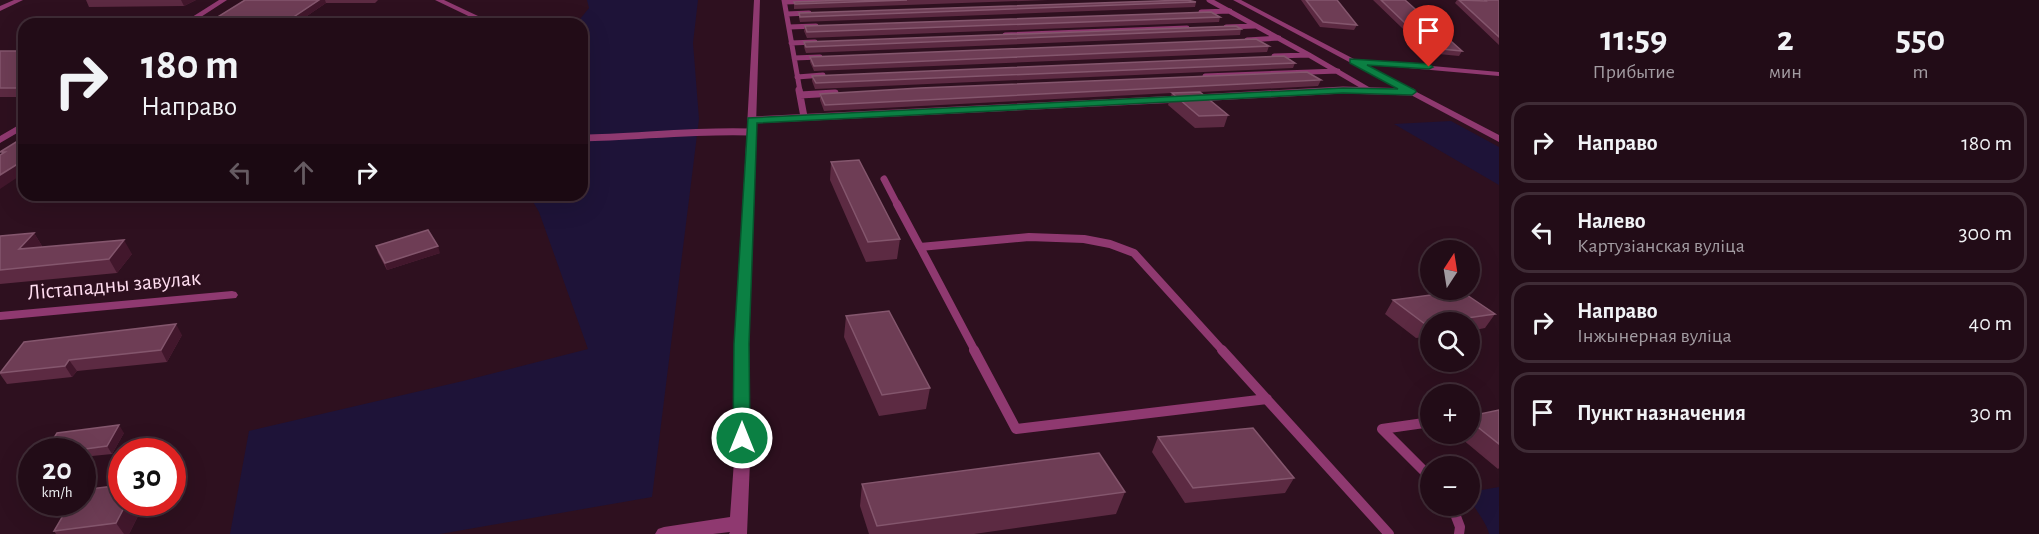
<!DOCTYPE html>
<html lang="ru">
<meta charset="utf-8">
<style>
body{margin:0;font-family:"Alegreya Sans",sans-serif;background:#2e1a24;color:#f1f3f6;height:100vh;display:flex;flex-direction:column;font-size:22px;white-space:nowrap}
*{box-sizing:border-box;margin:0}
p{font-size:20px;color:#a29ba1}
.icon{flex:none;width:33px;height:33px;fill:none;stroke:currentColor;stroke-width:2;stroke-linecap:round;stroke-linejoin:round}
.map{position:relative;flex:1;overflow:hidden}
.drawer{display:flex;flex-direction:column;background:#220c17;width:540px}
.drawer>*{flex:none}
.banner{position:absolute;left:18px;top:18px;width:570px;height:183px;border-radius:18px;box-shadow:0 6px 24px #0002,0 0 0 2px #3f2c36;background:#220c17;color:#f1f3f6;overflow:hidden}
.needle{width:39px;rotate:12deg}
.buttons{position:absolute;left:1420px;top:240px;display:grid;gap:12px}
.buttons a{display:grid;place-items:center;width:60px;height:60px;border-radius:50%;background:#220c17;box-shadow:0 6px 24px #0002,0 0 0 2px #3f2c36;font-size:30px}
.speed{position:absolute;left:18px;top:438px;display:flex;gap:12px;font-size:30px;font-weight:700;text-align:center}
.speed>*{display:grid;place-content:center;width:78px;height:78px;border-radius:50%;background:#220c17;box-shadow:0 6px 24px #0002,0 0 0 2px #3f2c36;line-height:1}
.speed small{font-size:15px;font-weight:400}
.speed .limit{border:9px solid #d22;background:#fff;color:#111}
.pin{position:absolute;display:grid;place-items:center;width:51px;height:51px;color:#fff;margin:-62px -26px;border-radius:50% 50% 50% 0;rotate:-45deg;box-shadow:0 0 6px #0007}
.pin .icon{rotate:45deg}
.me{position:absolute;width:66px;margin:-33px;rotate:0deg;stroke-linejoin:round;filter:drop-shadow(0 0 4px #0008)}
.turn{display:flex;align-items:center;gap:21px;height:126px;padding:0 24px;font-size:27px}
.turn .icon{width:78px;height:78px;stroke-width:2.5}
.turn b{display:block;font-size:42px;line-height:51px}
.lanes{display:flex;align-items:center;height:57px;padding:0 24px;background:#0003;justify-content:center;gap:30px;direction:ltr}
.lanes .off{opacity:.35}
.eta{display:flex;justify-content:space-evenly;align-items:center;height:102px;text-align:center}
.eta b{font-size:36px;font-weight:700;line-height:42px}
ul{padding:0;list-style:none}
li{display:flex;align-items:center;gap:18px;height:81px;margin:0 12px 9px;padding:0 12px;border:3px solid #3f2c36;border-radius:18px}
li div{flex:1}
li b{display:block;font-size:22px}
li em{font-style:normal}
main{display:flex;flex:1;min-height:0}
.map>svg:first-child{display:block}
.green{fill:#1e1338}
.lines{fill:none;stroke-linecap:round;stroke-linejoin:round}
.lane-far3{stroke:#8f3970;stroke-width:5}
.lane-far2{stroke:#8f3970;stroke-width:7}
.lane-far1{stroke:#8f3970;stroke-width:8}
.lane{stroke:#8f3970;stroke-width:10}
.street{fill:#8f3970;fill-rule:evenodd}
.wall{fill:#5c2a42}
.shaded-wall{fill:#42172c}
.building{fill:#6e3d55;stroke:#84566d;stroke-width:1.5}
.route{fill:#0b8043;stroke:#07532c;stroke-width:1.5}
.labels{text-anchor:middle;stroke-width:5;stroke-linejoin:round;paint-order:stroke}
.street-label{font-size:22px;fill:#ffddf0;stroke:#2e101f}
</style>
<main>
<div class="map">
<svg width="1499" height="534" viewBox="0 0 1499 534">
<rect width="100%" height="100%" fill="#2e101f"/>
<path class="green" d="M587,0h111l-5,43 6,76 -47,378 -212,37h-210l19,-103 214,-50 125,-32 -49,-137 -10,-17h53v-171h-6l13,-16z
M1451,121l48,26v38l-105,-61z
M121,195h161l-168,7z
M1499,487v47h-10c-3,-15 -19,-27 -19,-42z"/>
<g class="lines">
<path class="lane-far3" d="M784,0l16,91
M1209,0l100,55 -35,1
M785,2l62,-2
M1201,12l29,-1
M787,14l22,-1
M789,27l27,-1
M1226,27l29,-1
M1005,35l182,-7
M1247,40l32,-2
M791,43l24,-1
M1309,55l60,35
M794,58l26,-1
M1205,76l133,-5
M797,77l26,-2
M1319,91h69"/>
<path class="lane-far2" d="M799,90l5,27
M800,95l35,-2
M1196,98l147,-8 69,2
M752,120l428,-21
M582,138c56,-1 112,-8 168,-6
M884,179l14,27"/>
<path class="lane-far1" d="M897,204l23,43 109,-10 55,2 26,5 24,9 89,98
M920,247l55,104"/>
<path class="lane" d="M974,350l42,79 251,-30
M1222,350l167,184
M1431,422l-49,7 49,49
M1452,506l8,21 -1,7"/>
<path class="street" d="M14,0h9l-23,11v-5z
M219,0h8l-37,24h-9z
M435,0h9l51,24h-10z
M754,0h6l-11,344 1,117 -3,73h-18l1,-2 -17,2h-58l3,-5 6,-2 66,-10 4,-56 1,-117z
M1233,0h8l113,59 145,13v4l-136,-12 136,71v7z
M24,122v7l-24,14v-7z
M232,291l4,1 2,3 -2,3 -236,22v-8z"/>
</g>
<path class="wall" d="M86,0h110l-12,6 -95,1z
M245,0h133l-3,3h-49l-31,21h-83l-1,-3z
M845,0h203l-254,9v-7z
M1301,0h36l20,25 -3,5 -34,-3z
M1373,0h32l57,51 -3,5 -31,-3z
M1457,0h42v45l-44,-42z
M1196,2l-1,5 -395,15 -1,-4v-5z
M1220,17l-1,5 -412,16 -3,-7 1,-5z
M1241,29l-1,6 -434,18 -2,-6v-5z
M1269,46l-2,6 -453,19 -4,-9v-5z
M0,51h24v44l-2,2h-22z
M1295,63l-2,5 -478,21 -3,-8v-5z
M1321,80l-3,6 -118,6 28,23 -4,12 -29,1 -27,-23 4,-12 -348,18 -4,-11v-6z
M831,162l69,77 -3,20 -31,3 -36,-82z
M34,233l8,13v1l90,7 -15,19 -117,11v-48z
M376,246l64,7 -53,17 -9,-17z
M1393,300l102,14 -10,14 -15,3v-9h-39v14l-15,2 -31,-24z
M846,316l84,72 -4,21 -47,7 -35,-79z
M182,335l-15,27 -90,9 -5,6 -65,7 -7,-10v-2z
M1499,410v58l-1,1 -42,-35h14v-18z
M124,433l-12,21 -30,3v-5h-37z
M1158,437l136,41 -9,15 -100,10 -33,-51z
M862,484l263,8 -9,22 -142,20h-105l-9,-28z
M122,502h23l-16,32h-73l-2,-3z"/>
<path class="shaded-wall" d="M181,0h15l-12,6z
M319,0h6l1,3 -31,21h-12z
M24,84v11l-2,2 -5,-9z
M24,160v13l-24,16v-14z
M34,233l8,13 -15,17 -8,-14z
M124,240l8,14 -15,19 -8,-14z
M438,246l2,7 -53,17 -2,-7z
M176,324l6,11 -15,27 -6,-12z
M69,360l8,11 -5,6 -7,-11z
M119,425l5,8 -12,21 -5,-8z
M127,502h18l-16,32h-5l-8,-11z"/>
<path class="building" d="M245,0h74l-36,24 -72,-3z
M845,0h62l-112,4 -1,-2z
M1187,0l9,2 -396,15 -1,-4z
M1306,0h31l20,25 -34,-3z
M1381,0h24l57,51 -31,-3z
M1459,0l27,1 -1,-1h14v37z
M1211,12l9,5 -413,15 -2,-6z
M1236,26l5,3 -435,18 -2,-5z
M1256,39l13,7 -455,20 -4,-9z
M0,51h24v33l-7,4h-17z
M1284,56l11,7 -479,20 -4,-7z
M1307,72l14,8 -496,25 -5,-11 100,-6z
M1200,92l28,23 -29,1 -27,-23z
M24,137v23l-24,15v-20l5,-3h-5z
M859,160l41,79 -32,3 -37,-80z
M428,230l10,16 -53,17 -9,-17z
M34,233l-15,16 105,-9 -15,19 -109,11v-34z
M1461,291l34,23 -70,10 -32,-24z
M889,311l41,77 -48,7 -36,-79z
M176,324l-15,26 -92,10 -4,6 -65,7 24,-31z
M1499,410v34l-29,-23v-5z
M119,425l-12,21 -44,6h-18l12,-19z
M1253,428l41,50 -101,10 -35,-51z
M1099,453l26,39 -248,34 -15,-42z
M122,485v17h5l-11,21 -62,8 17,-29h11v-12z"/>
<path class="route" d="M1350,59l79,5 4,3 -4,2 -62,-4 48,25 1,2 -4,3 -69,-2 -586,30 -8,221 1,94 -2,5 -6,2 -6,-2 -3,-5 1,-94 14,-226 595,-30 55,1 -48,-26z"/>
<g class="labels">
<g class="street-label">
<text transform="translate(114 284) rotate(-5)" y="8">Лістападны завулак</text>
</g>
</g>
</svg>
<div class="buttons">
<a><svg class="needle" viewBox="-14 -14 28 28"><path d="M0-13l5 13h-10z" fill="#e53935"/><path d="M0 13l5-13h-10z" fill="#a29ba1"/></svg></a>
<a><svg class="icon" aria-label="search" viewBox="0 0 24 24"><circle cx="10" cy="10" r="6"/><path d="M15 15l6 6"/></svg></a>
<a>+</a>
<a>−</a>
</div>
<div class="speed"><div>20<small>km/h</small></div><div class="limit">30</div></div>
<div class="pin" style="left:1429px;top:67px;background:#d93025"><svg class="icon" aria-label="arrive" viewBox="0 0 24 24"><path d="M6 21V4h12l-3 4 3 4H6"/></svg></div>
<svg class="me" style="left:742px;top:438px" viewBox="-20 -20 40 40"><circle r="17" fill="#0b8043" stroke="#fff" stroke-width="3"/><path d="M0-11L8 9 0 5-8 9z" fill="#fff"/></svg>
<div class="banner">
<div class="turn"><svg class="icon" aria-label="right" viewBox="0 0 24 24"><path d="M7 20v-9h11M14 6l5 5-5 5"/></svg><div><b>180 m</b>Направо</div></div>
<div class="lanes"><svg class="icon off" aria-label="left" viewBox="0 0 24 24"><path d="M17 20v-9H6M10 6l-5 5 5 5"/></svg><svg class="icon off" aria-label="ahead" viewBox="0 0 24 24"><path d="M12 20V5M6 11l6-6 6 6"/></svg><svg class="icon" aria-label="right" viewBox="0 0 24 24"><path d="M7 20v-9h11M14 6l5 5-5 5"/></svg></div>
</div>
</div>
<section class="drawer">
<div class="eta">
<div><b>11:59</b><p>Прибытие</p></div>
<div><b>2</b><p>мин</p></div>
<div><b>550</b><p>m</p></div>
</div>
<ul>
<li><svg class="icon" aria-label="right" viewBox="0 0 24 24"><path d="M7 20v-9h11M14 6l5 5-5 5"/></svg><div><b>Направо</b></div><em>180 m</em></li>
<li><svg class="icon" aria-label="left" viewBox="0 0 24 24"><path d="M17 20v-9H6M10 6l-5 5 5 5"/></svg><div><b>Налево</b><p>Картузіанская вуліца</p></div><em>300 m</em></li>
<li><svg class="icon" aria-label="right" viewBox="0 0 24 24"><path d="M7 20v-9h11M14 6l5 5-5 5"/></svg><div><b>Направо</b><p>Інжынерная вуліца</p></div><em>40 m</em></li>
<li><svg class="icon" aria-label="arrive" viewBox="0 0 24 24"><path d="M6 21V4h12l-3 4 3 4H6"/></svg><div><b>Пункт назначения</b></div><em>30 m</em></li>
</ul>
</section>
</main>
